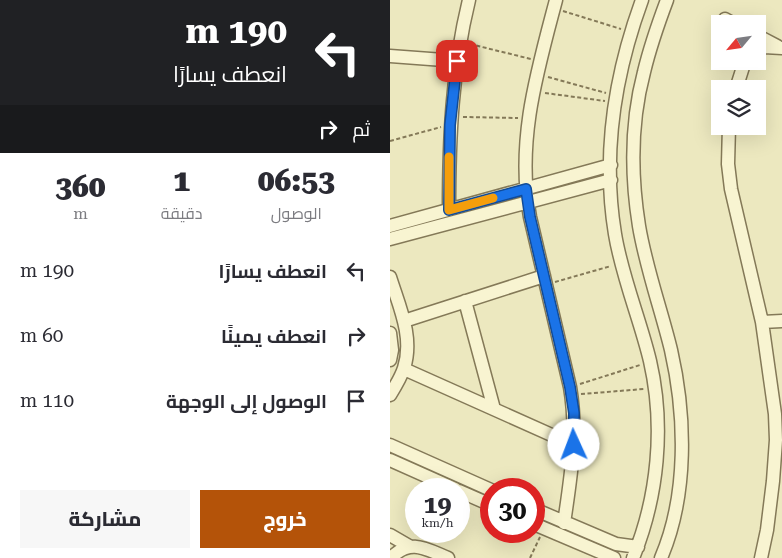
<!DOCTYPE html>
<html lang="ar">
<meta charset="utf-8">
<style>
body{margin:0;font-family:"Roboto Serif",Cairo,serif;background:#f7f7f7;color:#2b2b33;direction:rtl;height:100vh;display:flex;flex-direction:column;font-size:19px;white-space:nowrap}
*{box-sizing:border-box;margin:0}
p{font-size:16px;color:#7c7c81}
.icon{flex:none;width:28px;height:28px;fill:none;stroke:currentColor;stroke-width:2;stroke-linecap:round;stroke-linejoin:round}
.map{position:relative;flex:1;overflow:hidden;direction:ltr}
.drawer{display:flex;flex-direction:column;background:#fff;width:390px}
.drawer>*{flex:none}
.guide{background:#202124;color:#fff;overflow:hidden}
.needle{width:32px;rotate:241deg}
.tools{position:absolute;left:321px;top:15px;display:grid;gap:10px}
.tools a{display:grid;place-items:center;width:55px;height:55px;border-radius:0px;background:#fff;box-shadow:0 5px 20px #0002;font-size:25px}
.speed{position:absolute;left:15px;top:478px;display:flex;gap:10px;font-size:25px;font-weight:700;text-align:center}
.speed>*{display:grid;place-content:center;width:65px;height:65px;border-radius:50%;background:#fff;box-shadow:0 5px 20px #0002;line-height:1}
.speed small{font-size:12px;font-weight:400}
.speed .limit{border:8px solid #d22;background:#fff;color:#111}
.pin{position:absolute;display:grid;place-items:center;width:42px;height:42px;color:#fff;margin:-21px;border-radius:10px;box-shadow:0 2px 8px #0006}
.me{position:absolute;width:55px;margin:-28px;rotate:358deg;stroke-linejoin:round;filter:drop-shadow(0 0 4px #0008)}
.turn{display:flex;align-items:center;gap:18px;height:105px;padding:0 20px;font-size:22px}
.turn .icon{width:65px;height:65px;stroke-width:2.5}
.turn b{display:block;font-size:35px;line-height:42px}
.then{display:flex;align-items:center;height:48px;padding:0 20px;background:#0003;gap:10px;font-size:19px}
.eta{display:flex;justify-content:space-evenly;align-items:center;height:85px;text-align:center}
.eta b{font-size:30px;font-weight:800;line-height:35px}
.primary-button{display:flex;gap:10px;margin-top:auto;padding:10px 20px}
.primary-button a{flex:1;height:58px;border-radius:0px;background:#b45309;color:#fff;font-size:20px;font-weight:800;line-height:58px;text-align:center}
.primary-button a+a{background:#f7f7f7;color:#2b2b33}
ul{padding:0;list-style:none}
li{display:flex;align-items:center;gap:15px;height:65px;padding:0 20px}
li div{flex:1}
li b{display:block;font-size:19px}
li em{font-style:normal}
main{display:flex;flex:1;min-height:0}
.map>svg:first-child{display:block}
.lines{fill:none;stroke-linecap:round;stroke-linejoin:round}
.minor-casing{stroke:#847958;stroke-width:15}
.path{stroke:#847958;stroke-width:2;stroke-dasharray:4 2.5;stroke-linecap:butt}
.minor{stroke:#f8f4d1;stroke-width:12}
.route-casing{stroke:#114b97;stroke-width:12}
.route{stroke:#1a73e8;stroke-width:9}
.slow{stroke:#f59e0b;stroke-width:9}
</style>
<main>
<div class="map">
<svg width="392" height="558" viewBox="0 0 392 558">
<rect width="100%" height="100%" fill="#ece8bf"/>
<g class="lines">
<g class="minor-casing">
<path id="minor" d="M166,0c-19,72 -40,142 -26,217l40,170c8,47 1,89 -6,136
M335,19l9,5
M368,36l19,10
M368,50l6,-3 18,1
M0,56l67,5
M346,89l7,-22 3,-6
M339,126l-1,38 3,25 31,133 13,92 1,26 -3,41 -6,49 -6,28
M59,210c0,-71 3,-141 20,-210
M0,226l221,-61
M0,239l221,-59
M0,277c9,29 24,60 14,91 -3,9 -9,19 -14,27
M75,301l29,108
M14,321l140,-45
M372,322l20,-1
M0,333l2,17 -2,10
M14,369l170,76
M0,445l101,45
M0,460l65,29
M69,491l32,14
M144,509l82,35 22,3
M144,524l80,34
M0,535l19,11
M1,558c19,-20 35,-9 57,0
M243,558c25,-61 32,-132 17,-197 -10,-42 -28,-84 -35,-127 -13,-79 0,-160 27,-234
M271,558c27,-63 25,-142 10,-208 -10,-41 -25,-82 -32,-124 -8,-50 -8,-105 5,-154 6,-25 14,-48 23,-72"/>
</g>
<path class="path" d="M173,11l58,18
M80,44l61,15
M158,77l58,16
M155,93l60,8
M73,117l55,1
M0,141l51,-14
M165,282l56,-16
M190,384l60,-19
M191,394l63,-5
M140,558l10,-21"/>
<use href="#minor" class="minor"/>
</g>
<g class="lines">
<g class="route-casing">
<path id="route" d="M67,61l-7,64 -1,85 77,-21 4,28 40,170 4,26v32"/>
</g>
<use href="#route" class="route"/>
<path class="slow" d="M59,157v53l44,-12"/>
</g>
</svg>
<div class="tools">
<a><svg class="needle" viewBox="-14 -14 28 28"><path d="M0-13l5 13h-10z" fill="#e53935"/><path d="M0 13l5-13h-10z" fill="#7c7c81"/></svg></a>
<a><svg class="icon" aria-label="layers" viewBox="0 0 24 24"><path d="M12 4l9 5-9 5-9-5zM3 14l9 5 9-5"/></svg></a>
</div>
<div class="speed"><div>19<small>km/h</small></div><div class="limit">30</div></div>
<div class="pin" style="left:67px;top:61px;background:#d93025"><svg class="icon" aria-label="arrive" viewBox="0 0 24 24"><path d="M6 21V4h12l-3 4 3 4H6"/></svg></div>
<svg class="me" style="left:184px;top:445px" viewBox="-20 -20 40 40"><circle r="19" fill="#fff"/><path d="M0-13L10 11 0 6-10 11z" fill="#1a73e8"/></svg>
</div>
<section class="drawer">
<div class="guide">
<div class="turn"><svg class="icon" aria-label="left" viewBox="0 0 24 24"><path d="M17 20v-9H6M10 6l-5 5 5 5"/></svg><div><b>190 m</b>انعطف يسارًا</div></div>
<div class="then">ثم<svg class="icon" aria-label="right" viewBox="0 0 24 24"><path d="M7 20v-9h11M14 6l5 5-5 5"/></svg></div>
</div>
<div class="eta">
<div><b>06:53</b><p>الوصول</p></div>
<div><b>1</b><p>دقيقة</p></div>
<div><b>360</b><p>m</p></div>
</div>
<ul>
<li><svg class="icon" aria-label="left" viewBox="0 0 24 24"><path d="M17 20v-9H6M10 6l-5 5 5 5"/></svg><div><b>انعطف يسارًا</b></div><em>190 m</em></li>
<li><svg class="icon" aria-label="right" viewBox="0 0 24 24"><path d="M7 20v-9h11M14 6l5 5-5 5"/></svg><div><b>انعطف يمينًا</b></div><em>60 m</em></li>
<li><svg class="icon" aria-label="arrive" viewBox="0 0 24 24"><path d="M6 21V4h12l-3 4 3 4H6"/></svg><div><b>الوصول إلى الوجهة</b></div><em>110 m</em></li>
</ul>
<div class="primary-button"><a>خروج</a><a>مشاركة</a></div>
</section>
</main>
